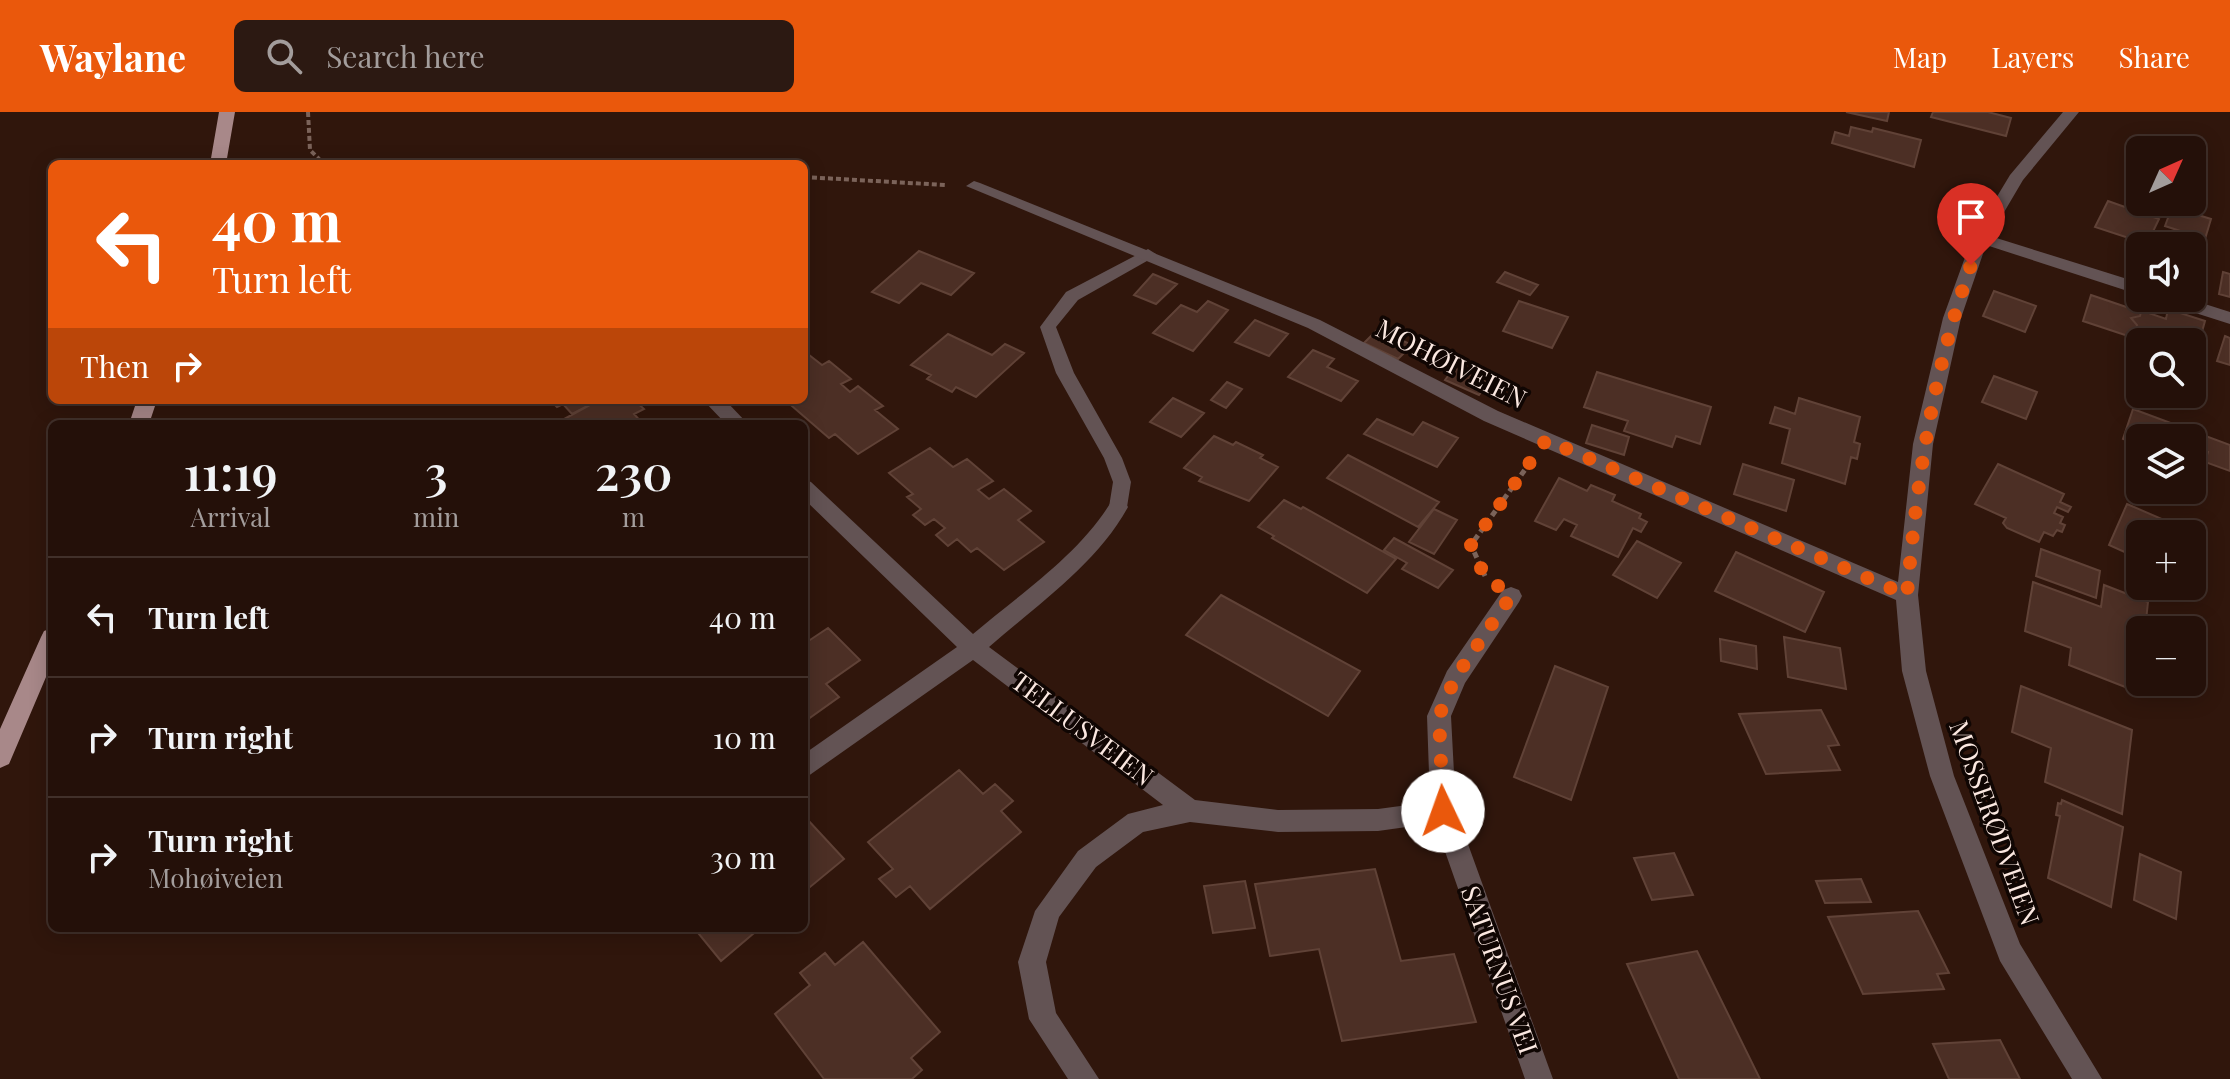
<!DOCTYPE html>
<meta charset="utf-8">
<style>
body{margin:0;font-family:"Playfair Display",serif;background:#2c1912;color:#f1f3f6;height:100vh;display:flex;flex-direction:column;font-size:30px;white-space:nowrap}
*{box-sizing:border-box;margin:0}
p{font-size:26px;color:#a39d9c}
.icon{flex:none;width:44px;height:44px;fill:none;stroke:currentColor;stroke-width:2;stroke-linecap:round;stroke-linejoin:round}
.map{position:relative;flex:1;overflow:hidden}
.details{position:absolute;left:48px;top:308px;width:760px;height:512px;display:flex;flex-direction:column;background:#241009;border-radius:12px;box-shadow:0 4px 20px #0003,0 0 0 2px #41302a}
.details>*{flex:none}
.top-card{position:absolute;left:48px;top:48px;width:760px;height:244px;border-radius:12px;box-shadow:0 4px 20px #0003,0 0 0 2px #41302a;background:#ea580c;color:#fff;overflow:hidden}
.needle{width:52px;rotate:45deg}
.controls{position:absolute;left:2126px;top:24px;display:grid;gap:16px}
.controls a{display:grid;place-items:center;width:80px;height:80px;border-radius:12px;background:#241009;box-shadow:0 4px 20px #0003,0 0 0 2px #41302a;font-size:40px}
.pin{position:absolute;display:grid;place-items:center;width:68px;height:68px;color:#fff;margin:-82px -34px;border-radius:50% 50% 50% 0;rotate:-45deg;box-shadow:0 0 8px #0007}
.pin .icon{rotate:45deg}
.me{position:absolute;width:88px;margin:-44px;rotate:357deg;stroke-linejoin:round;filter:drop-shadow(0 0 6px #0008)}
.turn{display:flex;align-items:center;gap:28px;height:168px;padding:0 32px;font-size:36px}
.turn .icon{width:104px;height:104px;stroke-width:2.5}
.turn b{display:block;font-size:56px;line-height:68px}
.then{display:flex;align-items:center;height:76px;padding:0 32px;background:#0003;gap:16px;font-size:30px}
.eta{display:flex;justify-content:space-evenly;align-items:center;height:136px;text-align:center}
.eta b{font-size:48px;font-weight:600;line-height:56px}
ul{padding:0;list-style:none}
li{display:flex;align-items:center;gap:24px;height:120px;padding:0 32px;border-top:2px solid #41302a}
li div{flex:1}
li b{display:block;font-size:30px}
li em{font-style:normal}
header{display:flex;align-items:center;gap:48px;box-sizing:border-box;height:112px;padding:0 40px;background:#ea580c;color:#fff}
header strong{font-size:38px}
nav{display:flex;gap:44px;margin-inline-start:auto;font-size:28px}
.search{width:560px;height:72px;background:#2c1912;display:flex;align-items:center;gap:20px;box-sizing:border-box;padding:0 28px;border-radius:12px;color:#a39d9c;font-size:30px}
.map>svg:first-child{display:block}
.building{fill:#4c2f25;stroke:#604237;stroke-width:2}
.lines{fill:none;stroke-linecap:round;stroke-linejoin:round}
.path-far1{stroke:#7b635a;stroke-width:4;stroke-dasharray:5 3;stroke-linecap:butt}
.path{stroke:#7b635a;stroke-width:5;stroke-dasharray:6 4;stroke-linecap:butt}
.service{fill:#635354;fill-rule:evenodd}
.minor{fill:#635354;fill-rule:evenodd}
.primary{fill:#a88889;fill-rule:evenodd}
.route{stroke:#ea580c;stroke-width:14;stroke-dasharray:0 25.2}
.labels{text-anchor:middle;stroke-width:7;stroke-linejoin:round;paint-order:stroke}
.street-label{font-size:26px;fill:#fbe8e1;stroke:#100603}
</style>
<header>
<strong>Waylane</strong>
<div class="search"><svg class="icon" aria-label="search" viewBox="0 0 24 24"><circle cx="10" cy="10" r="6"/><path d="M15 15l6 6"/></svg>Search here</div>
<nav><a>Map</a><a>Layers</a><a>Share</a></nav>
</header>
<div class="map">
<svg width="2230" height="967" viewBox="0 0 2230 967">
<rect width="100%" height="100%" fill="#30160c"/>
<path class="building" d="M1846,0h43l-2,9z
M1933,0h55l23,6 -5,18 -75,-19z
M1851,15l21,5 1,-4 48,12 -7,27 -82,-24 3,-11 14,4z
M2108,89l51,18 -12,25 -52,-17z
M2172,95l39,12 -6,20 -40,-13z
M919,139l55,22 -23,22 -30,-12 -22,20 -27,-11z
M1505,160l33,13 -8,10 -33,-13z
M2223,160l7,2v23l-11,-3z
M1153,162l24,10 -21,20 -22,-9z
M1994,179l42,15 -11,26 -42,-16z
M2091,183l50,17 -1,4 -9,2 6,7 -3,13 -51,-17z
M1208,189l20,9 -35,41 -40,-18 28,-28 16,7z
M1519,189l49,16 -16,31 -49,-17z
M2137,197l29,10 2,-10 37,12 -8,29 -5,-2v-6h-23l-33,-11 1,-6 -6,-7 9,-2 1,-4z
M1255,208l33,14 -19,22 -34,-14z
M1378,217l34,16 -14,14 -34,-16z
M948,222l44,21 13,-11 19,9 -48,44 -20,-10 -4,5 -25,-13 4,-4 -20,-10z
M2225,224l5,2v27l-13,-4z
M1313,238l21,9 -7,8 31,14 -17,20 -53,-24z
M804,239l18,14 7,-4 22,18 -10,5 9,8 8,-6 25,20 -8,4 23,19 -40,25 -23,-20 -6,4 -44,-38h19z
M1454,256l34,15 -9,12 -34,-15z
M1597,260l114,35 -11,37 -24,-8 -4,11 -48,-16 4,-10 -44,-14z
M1994,264l43,16 -11,27 -44,-17z
M1227,270l15,7 -16,19 -15,-8z
M1173,286l31,15 -23,24 -31,-15z
M1799,286l61,19 -6,25 6,2 -3,15 -6,-2 -6,27 -63,-21 8,-34 -20,-6 5,-16 20,7z
M550,288h49l-27,14 -9,-10 -6,3z
M599,288h35l10,9 -10,5 9,10h-88z
M2133,297l97,36v26l-25,-9 3,-10 -16,-5v-9h-52v7l-17,-6z
M1377,307l36,16 10,-13 35,16 -21,29 -73,-33z
M1592,313l37,12 -5,18 -38,-12z
M1214,324l19,9 3,-3 27,13 -3,3 18,9 -29,34 -50,-20 3,-4 -18,-9z
M930,336l23,19 14,-8 26,22 -15,9 11,9 15,-10 27,22 -13,9 26,22 -40,28 -27,-22 -6,4 -14,-13 -9,7 -12,-11 9,-7 -11,-9 -9,6 -12,-10 8,-6 -14,-12 6,-3 -24,-21z
M1348,343l91,47 -21,25 -91,-49z
M1743,352l51,16 -8,31 -52,-17z
M1998,352l66,30 -4,8 11,5 -3,5 -11,-5 -3,6 9,4 -3,6 5,2 -3,7 -5,-2 -4,6 -9,-4 -5,10 -32,-14 -4,-5 3,-5 -31,-14z
M1559,366l28,13 4,-6 24,10 -3,6 29,13 -2,4 8,4 -6,10 -8,-4 -15,29 -47,-21 6,-11 -13,-6 -8,11 -21,-9z
M1284,388l17,9 2,-2 93,52 -29,34 -95,-55 2,-2 -16,-9z
M2127,392l51,22 -3,8h-35v25l-31,-14z
M1434,397l23,11 -23,34 -25,-12z
M1394,426l59,32 -15,18 -36,-19 5,-6 -23,-13z
M1637,429l44,22 -24,35 -44,-23z
M2041,437l59,22 -4,27 -60,-22z
M1736,440l88,40 -19,40 -90,-41z
M2033,470l68,25 3,-22 44,17 -3,28h-5l-2,62 -69,-27 2,-17 -46,-17z
M1221,483l139,76 -32,45 -142,-81z
M828,516l32,32 -34,24 13,13 -35,25v-78z
M1784,525l56,11 6,41 -58,-12z
M1720,527l36,7 1,23 -36,-8z
M1555,554l53,21 -37,113 -57,-23z
M2021,574l111,44 -10,84 -77,-32 6,-34 -39,-16z
M1821,598l18,35 -11,1 12,24 -74,4 -27,-60z
M959,658l24,24 12,-10 18,17 -12,10 20,21 -91,77 -20,-23 -14,11 -17,-18 14,-10 -25,-27z
M2062,688l61,27 -12,80 -63,-29 12,-62 -4,-1 2,-12 3,1z
M807,707l37,40 -40,33v-70z
M1674,741l19,42 -41,5 -18,-42z
M2140,742l41,18 -5,47 -42,-19z
M1375,757l26,92 53,-7 22,68 -134,19 -23,-92 -49,7 -15,-72z
M1861,767l10,23 -46,1 -9,-22z
M1245,769l10,47 -42,5 -9,-47z
M1918,799l31,62 -12,1 7,15 -81,5 -35,-77z
M694,816h66l-39,33z
M863,830l77,90 -29,26 11,12 -10,9h-88l-49,-65 35,-29 -10,-12 25,-20 10,12z
M1697,839l63,128h-81l-52,-115z
M2000,928l20,39h-71l-16,-35z"/>
<g class="lines">
<path class="path-far1" d="M308,0l2,38 14,14
M499,52h65
M804,65l141,8"/>
<path class="path" d="M1485,464l-14,-31 58,-81"/>
<path class="service" d="M1148,137l8,5 -2,3 -76,43 -22,27 18,46 48,85 9,24 -4,25 -9,7 -9,-7 4,-25 -9,-24 -48,-85 -16,-46 26,-35z"/>
<path class="minor" d="M2063,0h16l-56,68 -33,56 150,47v12l-154,-50 -25,73 -28,126 -15,151 8,76 28,105 66,168 82,135h-30l-72,-118 -70,-185 -28,-105 -6,-71 -412,-179 -176,-93 -342,-142 8,-5 6,2 340,137 178,91 400,171 15,-138 30,-126 29,-80 38,-63z
M2158,186h28l44,14v12l-69,-22z
M703,288h22l23,24h-22z
M804,367l7,3 162,152c47,-40 106,-79 138,-132h14l3,5c-31,57 -91,98 -139,140l206,153 83,10 100,-1 52,-7 -3,-86 20,-45 56,-81 8,-3 8,3 3,6 -3,6 -54,81 -14,33 5,95 97,268h-28l-90,-256 -57,8 -100,1 -88,-10 -47,10 -47,35 -37,50 -13,45 10,51 43,66h-31l-39,-60 -11,-57 17,-51 43,-60 50,-37 35,-9 -190,-145 -169,119v-25l153,-107 -153,-148z"/>
<path class="primary" d="M219,0h16l-9,52h-16z
M137,288h20l-8,24h-20z
M52,516v35l-43,101 -9,4v-39l41,-92 3,-6z"/>
</g>
<g class="lines">
<path class="route" d="M1443,699l-4,-95 16,-38 56,-82 -27,-21 -13,-30 75,-105 361,155c10,-115 25,-220 64,-330"/>
</g>
<g class="labels">
<g class="street-label">
<text transform="translate(1451 252) rotate(27)" y="9">MOHØIVEIEN</text>
<text transform="translate(1082 617) rotate(37)" y="9">TELLUSVEIEN</text>
<text transform="translate(1994 711) rotate(70)" y="9">MOSSERØDVEIEN</text>
<text transform="translate(1499 858) rotate(70)" y="9">SATURNUS VEI</text>
</g>
</g>
</svg>
<div class="controls">
<a><svg class="needle" viewBox="-14 -14 28 28"><path d="M0-13l5 13h-10z" fill="#e53935"/><path d="M0 13l5-13h-10z" fill="#a39d9c"/></svg></a>
<a><svg class="icon" aria-label="sound" viewBox="0 0 24 24"><path d="M4 9h4l5-4v14l-5-4H4zM17 9q2 3 0 6"/></svg></a>
<a><svg class="icon" aria-label="search" viewBox="0 0 24 24"><circle cx="10" cy="10" r="6"/><path d="M15 15l6 6"/></svg></a>
<a><svg class="icon" aria-label="layers" viewBox="0 0 24 24"><path d="M12 4l9 5-9 5-9-5zM3 14l9 5 9-5"/></svg></a>
<a>+</a>
<a>−</a>
</div>
<div class="pin" style="left:1971px;top:153px;background:#d93025"><svg class="icon" aria-label="arrive" viewBox="0 0 24 24"><path d="M6 21V4h12l-3 4 3 4H6"/></svg></div>
<svg class="me" style="left:1443px;top:699px" viewBox="-20 -20 40 40"><circle r="19" fill="#fff"/><path d="M0-13L10 11 0 6-10 11z" fill="#ea580c"/></svg>
<div class="top-card">
<div class="turn"><svg class="icon" aria-label="left" viewBox="0 0 24 24"><path d="M17 20v-9H6M10 6l-5 5 5 5"/></svg><div><b>40 m</b>Turn left</div></div>
<div class="then">Then<svg class="icon" aria-label="right" viewBox="0 0 24 24"><path d="M7 20v-9h11M14 6l5 5-5 5"/></svg></div>
</div>
<section class="details">
<div class="eta">
<div><b>11:19</b><p>Arrival</p></div>
<div><b>3</b><p>min</p></div>
<div><b>230</b><p>m</p></div>
</div>
<ul>
<li><svg class="icon" aria-label="left" viewBox="0 0 24 24"><path d="M17 20v-9H6M10 6l-5 5 5 5"/></svg><div><b>Turn left</b></div><em>40 m</em></li>
<li><svg class="icon" aria-label="right" viewBox="0 0 24 24"><path d="M7 20v-9h11M14 6l5 5-5 5"/></svg><div><b>Turn right</b></div><em>10 m</em></li>
<li><svg class="icon" aria-label="right" viewBox="0 0 24 24"><path d="M7 20v-9h11M14 6l5 5-5 5"/></svg><div><b>Turn right</b><p>Mohøiveien</p></div><em>30 m</em></li>
</ul>
</section>
</div>
